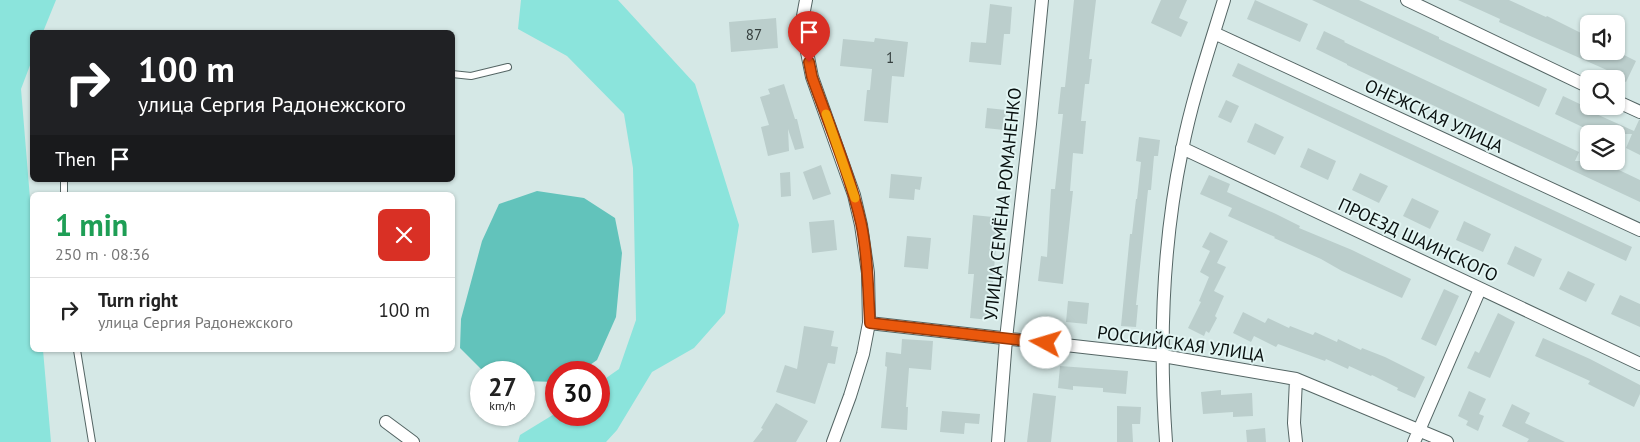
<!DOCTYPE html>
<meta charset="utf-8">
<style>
body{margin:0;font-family:"PT Sans",sans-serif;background:#f6f6f6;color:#222;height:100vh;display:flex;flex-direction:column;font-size:19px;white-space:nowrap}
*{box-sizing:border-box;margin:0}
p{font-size:16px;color:#767676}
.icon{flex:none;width:28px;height:28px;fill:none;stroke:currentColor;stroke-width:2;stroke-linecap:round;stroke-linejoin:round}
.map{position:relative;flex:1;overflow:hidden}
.details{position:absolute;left:30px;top:192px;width:425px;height:160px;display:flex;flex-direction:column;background:#fff;border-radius:8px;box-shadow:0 1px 4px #0004}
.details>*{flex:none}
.guide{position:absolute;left:30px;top:30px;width:425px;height:152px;border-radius:8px;box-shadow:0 1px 4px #0004;background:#202124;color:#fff;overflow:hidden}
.fabs{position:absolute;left:1580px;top:15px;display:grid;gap:10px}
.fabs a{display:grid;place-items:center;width:45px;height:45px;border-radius:8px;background:#fff;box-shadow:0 1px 4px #0004;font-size:25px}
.speed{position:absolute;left:470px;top:361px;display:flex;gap:10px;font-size:25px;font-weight:700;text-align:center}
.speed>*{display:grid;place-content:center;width:65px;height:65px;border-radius:50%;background:#fff;box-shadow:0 1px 4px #0004;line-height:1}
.speed small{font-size:12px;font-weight:400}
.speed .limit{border:8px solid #d22;background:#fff;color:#111}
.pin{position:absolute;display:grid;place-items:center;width:42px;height:42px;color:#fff;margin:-51px -21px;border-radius:50% 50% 50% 0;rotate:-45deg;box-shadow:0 0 5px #0007}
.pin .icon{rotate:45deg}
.me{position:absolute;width:55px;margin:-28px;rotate:276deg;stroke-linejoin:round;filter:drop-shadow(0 0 4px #0008)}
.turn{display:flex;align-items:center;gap:18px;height:105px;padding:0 25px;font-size:22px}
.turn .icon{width:65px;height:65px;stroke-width:2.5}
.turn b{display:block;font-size:35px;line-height:42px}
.then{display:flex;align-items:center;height:48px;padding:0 25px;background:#0003;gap:10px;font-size:19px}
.round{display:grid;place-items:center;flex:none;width:52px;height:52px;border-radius:8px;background:#f6f6f6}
.summary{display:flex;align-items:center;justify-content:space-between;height:85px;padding:0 25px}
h1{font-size:30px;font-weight:600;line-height:38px;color:#1e9e55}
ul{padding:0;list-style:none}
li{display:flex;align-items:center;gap:15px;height:65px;padding:0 25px;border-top:1px solid #e0e0e0}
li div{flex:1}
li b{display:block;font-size:19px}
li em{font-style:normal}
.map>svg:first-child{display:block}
.green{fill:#8be4dc}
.water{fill:#62c3bb}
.building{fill:#bbcecc}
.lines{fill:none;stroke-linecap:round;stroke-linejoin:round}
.service-casing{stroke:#546564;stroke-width:8}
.minor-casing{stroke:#546564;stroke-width:14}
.service{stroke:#fff;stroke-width:6}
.minor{stroke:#fff;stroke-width:12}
.route-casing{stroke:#983908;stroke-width:12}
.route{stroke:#ea580c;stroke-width:9}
.slow{stroke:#f59e0b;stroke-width:9}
.labels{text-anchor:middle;stroke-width:4;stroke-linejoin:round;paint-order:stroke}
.number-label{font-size:15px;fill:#353f3e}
.street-label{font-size:18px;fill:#080f0e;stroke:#e2f5f3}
</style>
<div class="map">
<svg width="1640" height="442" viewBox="0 0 1640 442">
<rect width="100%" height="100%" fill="#d5e8e6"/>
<path class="green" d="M0,0h56l-13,32h-11v28l-11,29 11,134v127h11l8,92h-51z
M521,0h97l77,84 44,141 -14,88 -31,35 -42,24 -35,58 -11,12h-88l2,-7 36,-22v2h43v-32l20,-14 17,-49 -3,-152 -9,-54 -57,-58 -49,-27z"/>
<path class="water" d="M537,191l47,7 31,20 7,35 -6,64 -19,43 -17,12h-24v10l-32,-1v-9h-40l-24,-24 1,-29 21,-78 17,-37z"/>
<path class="building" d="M1074,0h22l-7,59h3l-3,25h-4l-4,37h5l-3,33 -10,-1 -3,38h3l-10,93 -25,-3 3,-25 6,1 4,-68h4l8,-75h-5l3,-27h4z
M1161,0h26l-8,18 9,4 -7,15 -30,-14z
M1255,0l53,24 -8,18 -53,-23z
M1312,0h47l80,37v2l108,50 -8,18z
M1458,0h51l37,17 1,-1 42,21v14h27l20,10 -10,21 -18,-8 1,-3 -110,-49 1,-3z
M990,4l22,3 -2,27h-6l-3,31 -32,-3 2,-20 15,1z
M776,18l2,30 -47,4 -2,-30z
M1324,31l21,10 -1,1 235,110 -4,9h25l40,19v22l-293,-137v-1l-31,-15z
M875,38l33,4 -4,35 -12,-1 -4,47 -24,-2 3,-31h3l2,-21 -32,-3 3,-27 31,3z
M1238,63l394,184 -6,14 -394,-185z
M784,84l11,35h2l7,29 -9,2 -7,-21 1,22 -21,5 -7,-29 8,-2 -9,-28 10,-3 -2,-5z
M1563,96l21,10 -1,2 51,23 5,-11h1v35l-14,-7 6,-14h-42l1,-3 -36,-17z
M1226,100l13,6 -8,17 -13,-6z
M987,108l19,2 -2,20 -19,-2z
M1255,123l29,14 -9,18 -28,-13z
M1139,137l21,3 -2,16h-4l-3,34h-3l-12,115h2l-2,22 -15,-1 9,-92h2l4,-35h1l4,-37 -5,-1z
M1308,148l28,13 -8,19 -28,-13z
M821,165l10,29 -18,6 -10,-28z
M790,172l1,24 -10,1 -1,-24z
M1360,173l28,13 -9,17 -27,-13z
M891,174l31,3 -2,13 -5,-1 -1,11 -25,-2z
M1209,175l21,9 -3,8 49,22 24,12 -1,2 53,22 59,29 -9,19 -60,-27 -21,-12 -47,-21 1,-1 -47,-21 4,-8 -32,-14z
M1412,198l27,13 -9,18 -27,-13z
M973,215l30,3 -2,27h-5l-6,75 -20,-2 4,-44h-6z
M834,220l3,30 -25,3 -3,-31z
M1464,221l27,13 -8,18 -27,-12z
M1210,232l18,9 -11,22 9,4 -12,24 10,5 -9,20 2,2 -8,15 -3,-2 -2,5 -16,-8 13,-26 -2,-1 10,-24 -9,-5 10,-21 -8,-4z
M907,236l24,2 -3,31 -24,-2z
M1515,246l27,13 -8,18 -27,-13z
M1568,271l27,13 -9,18 -27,-13z
M1444,289l15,7 -23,50 -15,-7z
M1620,295l20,9v23l-29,-13z
M1068,301l21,2 -2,21 -21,-2z
M1243,312l22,11 3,-5 21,10 1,-2 23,9 2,-3 22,10 1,-3 23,11 1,-2 23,9 40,20 -10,21 -18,-8 1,-2 -26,-13 -1,1 -22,-10 -1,3 -22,-10 -1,2 -47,-17 -2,3 -22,-11 -3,6 -18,-9z
M1498,313l17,9 -25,56 -23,-10 8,-17 4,2z
M804,326l30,5 -3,15 7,1 -3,17 -7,-1 -13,41 -39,-12 9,-27 12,4z
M1543,338l47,21 50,26v9l-6,13 -46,-23 2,-3 -55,-25z
M902,339l31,2 -2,29 -22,-2 -3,39h2l-1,23 -26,-2 6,-61 -2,-1 1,-14 15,2z
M1060,366l68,5 -2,23 -23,-2v-4l-30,-2v4l-15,-2z
M1221,390v5l31,-2 1,23 -20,1v-5l-30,2 -2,-22z
M1469,391l17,8 -7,15 5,2 -6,15 -12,-6 2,-4 -10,-5z
M1033,393l23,3 -5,46h-24z
M776,403l32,18 -12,21h-43l10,-13 -2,-1z
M1512,404l18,9 -5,10 40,19h-38l2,-3 -27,-13z
M1117,406l24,1 -1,17h-8l1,18h-16z
M942,411l38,3 -1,10 -14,-1 -1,11 -24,-2z
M1265,428l1,14h-19l-1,-12z"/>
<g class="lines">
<g class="service-casing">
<path id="service" d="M452,74l19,2 37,-9
M64,180v15
M77,350l15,92"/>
</g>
<g class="minor-casing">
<path id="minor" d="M806,0l-3,16 3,31 6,30 42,118 7,30 7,48 1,50 -6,31 -13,42 -17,46
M1407,0l182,87
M1214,33l426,197
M1616,101l24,11
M1182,148l458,216
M869,323l294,33 133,23 151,63
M1296,379l-2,44 2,19
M386,422l27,20
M998,442l8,-103 24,-215 12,-124
M1166,442c-7,-98 -4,-196 16,-292 10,-51 27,-101 42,-150
M1414,442l66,-153"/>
</g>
<use href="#service" class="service"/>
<use href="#minor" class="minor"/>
</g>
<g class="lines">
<g class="route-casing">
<path id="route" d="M809,62l3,15c17,47 38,98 49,146 7,33 7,67 9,100l176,20"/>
</g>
<use href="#route" class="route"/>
<path class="slow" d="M826,114l29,84"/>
</g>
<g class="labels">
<g class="number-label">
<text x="754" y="40">87</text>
<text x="890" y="63">1</text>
</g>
<g class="street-label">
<text transform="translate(1434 116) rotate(25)" y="6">ОНЕЖСКАЯ УЛИЦА</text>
<text transform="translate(1003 204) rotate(-84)" y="6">УЛИЦА СЕМЁНА РОМАНЕНКО</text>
<text transform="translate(1418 240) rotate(25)" y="6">ПРОЕЗД ШАИНСКОГО</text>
<text transform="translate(1181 344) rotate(8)" y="6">РОССИЙСКАЯ УЛИЦА</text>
</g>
</g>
</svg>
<div class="fabs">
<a><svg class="icon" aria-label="sound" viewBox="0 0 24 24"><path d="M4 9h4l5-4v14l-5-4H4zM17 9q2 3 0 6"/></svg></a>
<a><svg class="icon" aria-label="search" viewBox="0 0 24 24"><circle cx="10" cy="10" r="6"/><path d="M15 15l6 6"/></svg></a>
<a><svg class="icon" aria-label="layers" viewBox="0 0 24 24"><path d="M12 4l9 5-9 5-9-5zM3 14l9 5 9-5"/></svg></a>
</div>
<div class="speed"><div>27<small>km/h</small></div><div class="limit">30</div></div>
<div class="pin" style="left:809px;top:62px;background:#d93025"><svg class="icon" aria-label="arrive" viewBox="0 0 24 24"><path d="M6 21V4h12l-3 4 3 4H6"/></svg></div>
<svg class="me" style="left:1046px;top:343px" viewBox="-20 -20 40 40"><circle r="19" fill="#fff"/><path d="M0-13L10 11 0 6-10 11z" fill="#ea580c"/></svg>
<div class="guide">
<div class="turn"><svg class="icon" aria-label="right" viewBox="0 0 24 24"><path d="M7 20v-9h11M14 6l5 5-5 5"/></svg><div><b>100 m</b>улица Сергия Радонежского</div></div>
<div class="then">Then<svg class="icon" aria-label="arrive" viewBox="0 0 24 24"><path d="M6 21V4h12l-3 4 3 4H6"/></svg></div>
</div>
<section class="details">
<div class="summary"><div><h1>1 min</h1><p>250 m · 08:36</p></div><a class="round" style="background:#d93025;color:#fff"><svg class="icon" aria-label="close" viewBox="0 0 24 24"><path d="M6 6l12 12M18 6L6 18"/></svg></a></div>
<ul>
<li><svg class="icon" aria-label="right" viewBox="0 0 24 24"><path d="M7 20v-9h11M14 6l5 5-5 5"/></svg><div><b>Turn right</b><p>улица Сергия Радонежского</p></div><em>100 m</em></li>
</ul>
</section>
</div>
